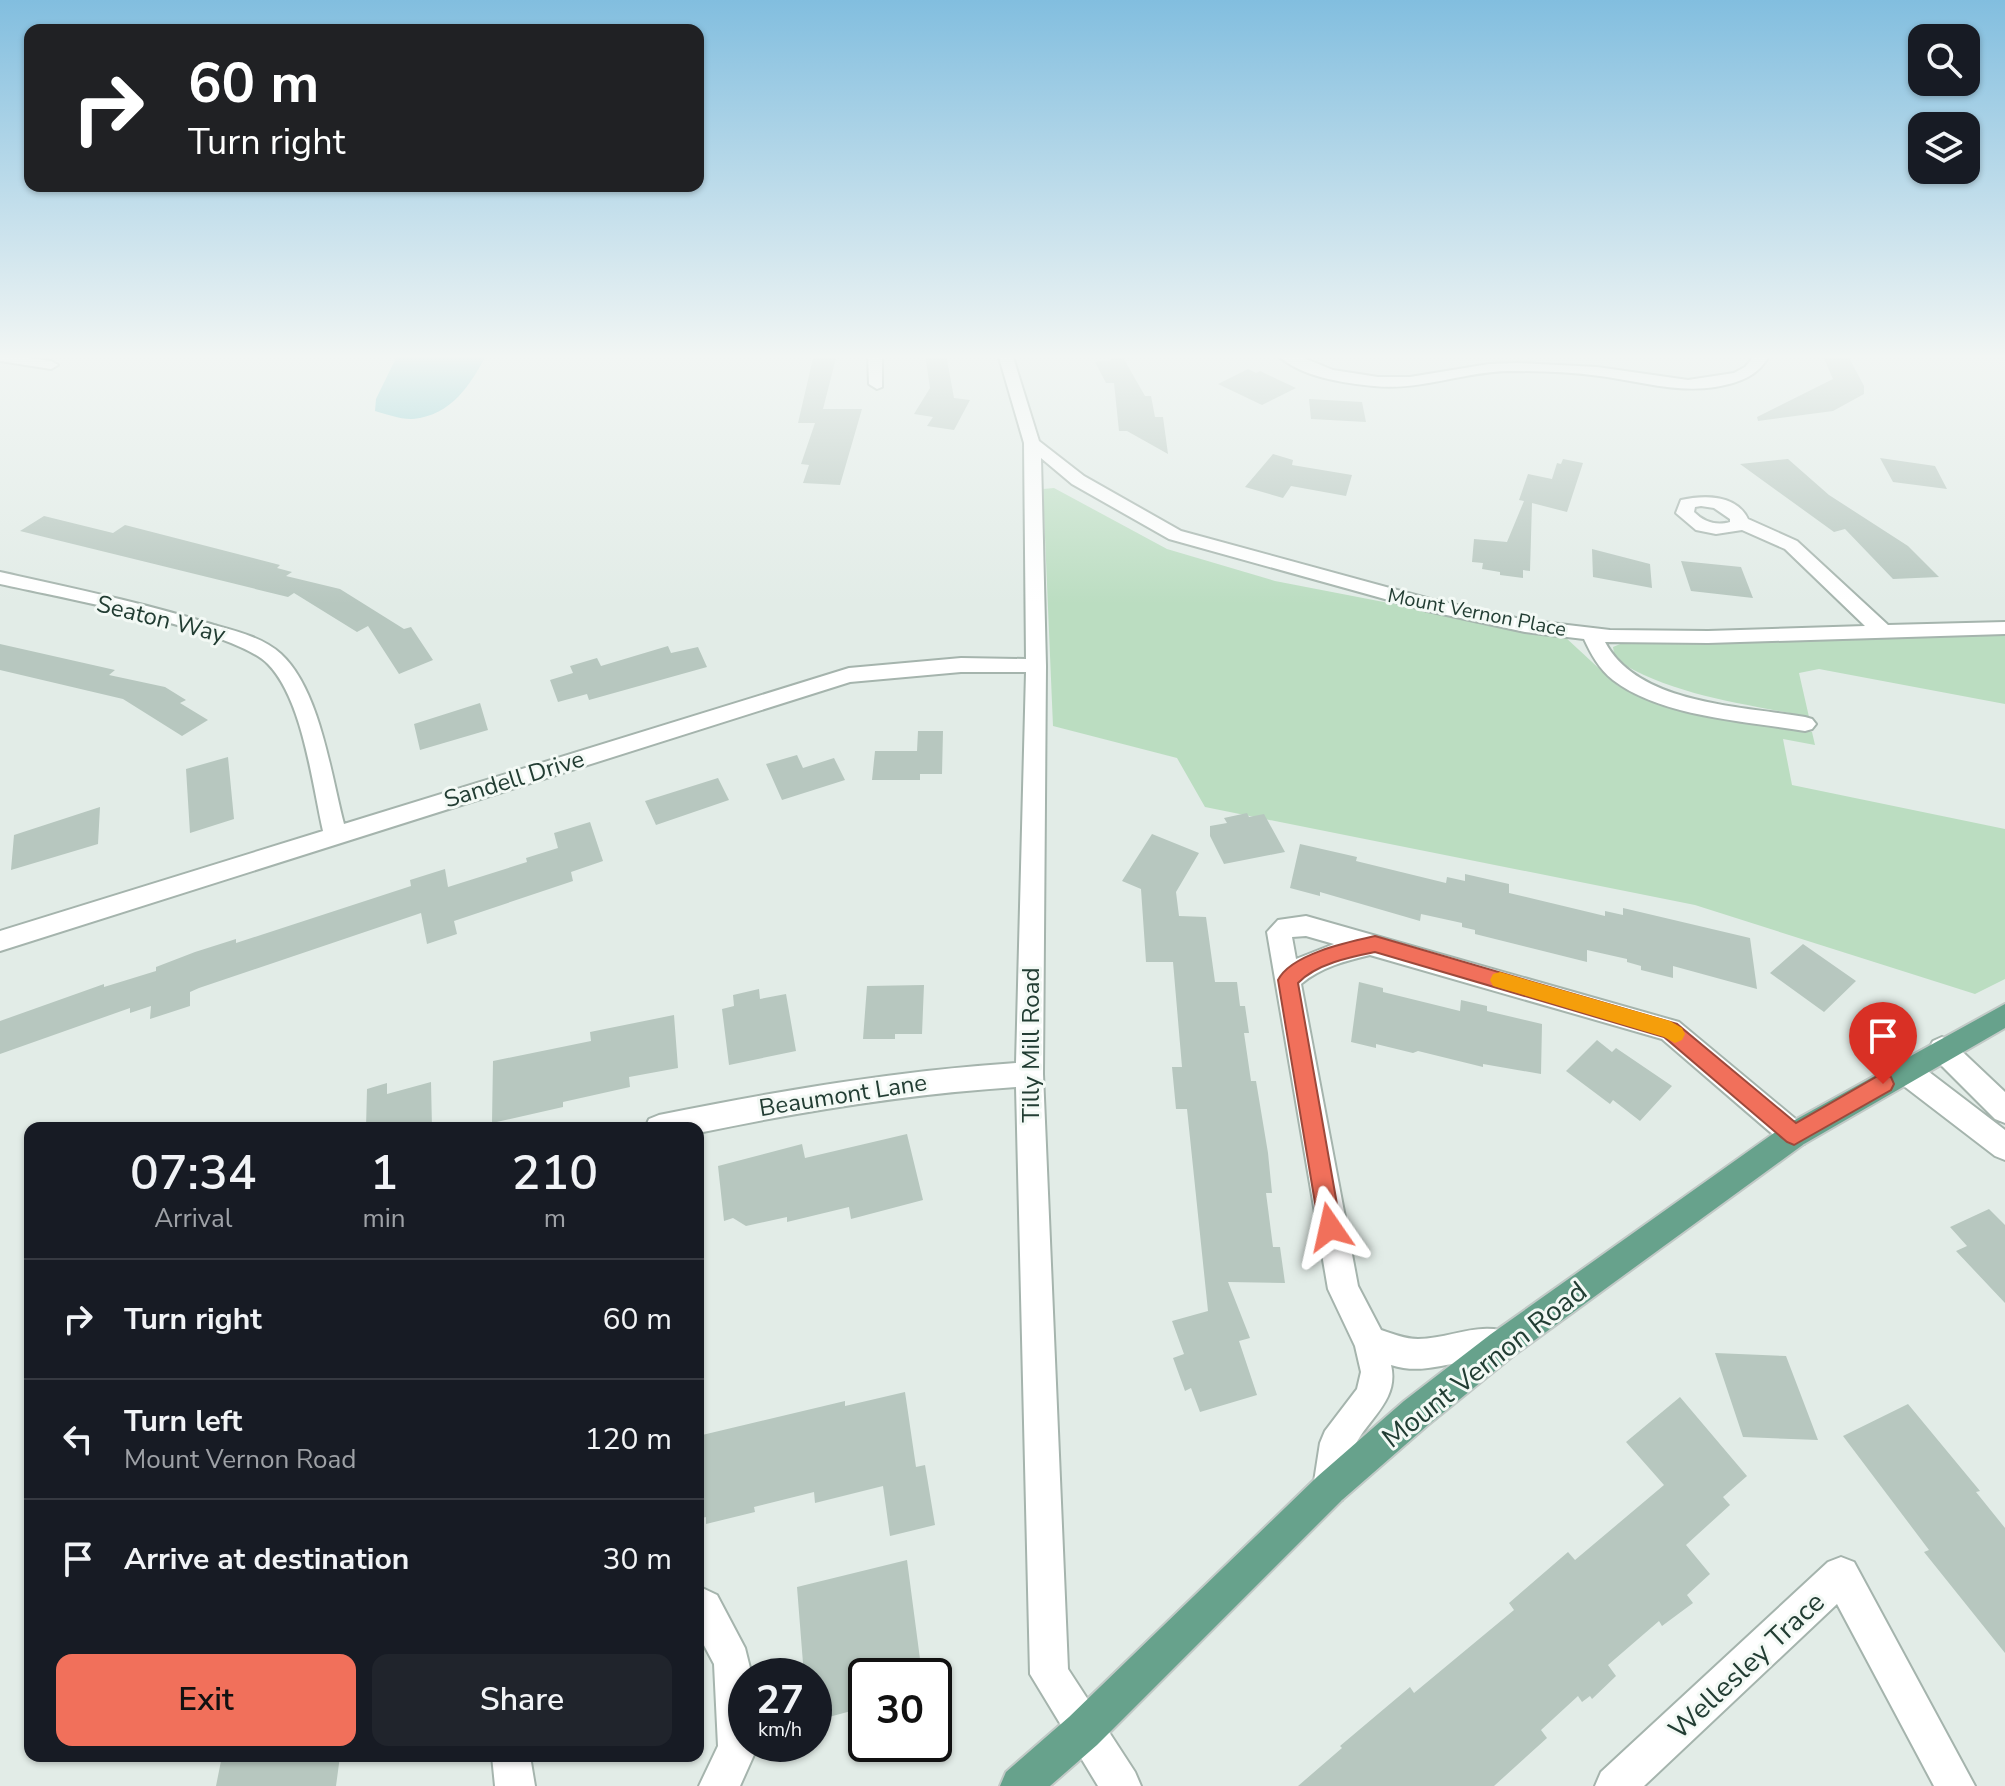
<!DOCTYPE html>
<style>
body{margin:0;font-family:"Nunito Sans",sans-serif;background:#20242c;color:#f1f3f6;height:100vh;display:flex;flex-direction:column;font-size:30px;white-space:nowrap}
*{box-sizing:border-box;margin:0}
p{font-size:26px;color:#9ea1a6}
.icon{flex:none;width:44px;height:44px;fill:none;stroke:currentColor;stroke-width:2;stroke-linecap:round;stroke-linejoin:round}
.map{position:relative;flex:1;overflow:hidden}
.drawer{position:absolute;left:24px;top:1122px;width:680px;height:640px;display:flex;flex-direction:column;background:#171b24;border-radius:16px;box-shadow:0 2px 6px #0004}
.drawer>*{flex:none}
.hud{position:absolute;left:24px;top:24px;width:680px;height:168px;border-radius:16px;box-shadow:0 2px 6px #0004;background:#202124;color:#fff;overflow:hidden}
.fabs{position:absolute;left:1908px;top:24px;display:grid;gap:16px}
.fabs a{display:grid;place-items:center;width:72px;height:72px;border-radius:16px;background:#171b24;box-shadow:0 2px 6px #0004;font-size:40px}
.speed{position:absolute;left:728px;top:1658px;display:flex;gap:16px;font-size:40px;font-weight:700;text-align:center}
.speed>*{display:grid;place-content:center;width:104px;height:104px;border-radius:50%;background:#171b24;box-shadow:0 2px 6px #0004;line-height:1}
.speed small{font-size:20px;font-weight:400}
.speed .limit{border:4px solid #111;border-radius:12px;background:#fff;color:#111}
.pin{position:absolute;display:grid;place-items:center;width:68px;height:68px;color:#fff;margin:-82px -34px;border-radius:50% 50% 50% 0;rotate:-45deg;box-shadow:0 0 8px #0007}
.pin .icon{rotate:45deg}
.me{position:absolute;width:88px;margin:-44px;rotate:349deg;stroke-linejoin:round;filter:drop-shadow(0 0 6px #0008)}
.turn{display:flex;align-items:center;gap:28px;height:168px;padding:0 32px;font-size:36px}
.turn .icon{width:104px;height:104px;stroke-width:2.5}
.turn b{display:block;font-size:56px;line-height:68px}
.eta{display:flex;justify-content:space-evenly;align-items:center;height:136px;text-align:center}
.eta b{font-size:48px;font-weight:600;line-height:56px}
.button{display:flex;gap:16px;margin-top:auto;padding:16px 32px}
.button a{flex:1;height:92px;border-radius:16px;background:#f1705b;color:#111;font-size:32px;font-weight:600;line-height:92px;text-align:center}
.button a+a{background:#20242c;color:#f1f3f6}
ul{padding:0;list-style:none}
li{display:flex;align-items:center;gap:24px;height:120px;padding:0 32px;border-top:2px solid #363941}
li div{flex:1}
li b{display:block;font-size:30px}
li em{font-style:normal}
.map>svg:first-child{display:block}
.green{fill:#bbddc1}
.water{fill:#8aced1}
.building{fill:#b7c7bf}
.lines{fill:none;stroke-linecap:round;stroke-linejoin:round}
.minor-casing{stroke:#a5b4ad;stroke-width:4}
.major-casing{stroke:#c1c9c6;stroke-width:4}
.minor{fill:#fff;fill-rule:evenodd}
.major{fill:#67a28c;fill-rule:evenodd}
.route{fill:#f1705b;stroke:#9d493b;stroke-width:2}
.slow{fill:#f59e0b}
.labels{text-anchor:middle;stroke-width:6;stroke-linejoin:round;paint-order:stroke}
.far-street-label{font-size:20px;fill:#223d33;stroke:#f3f9f5}
.street-label{font-size:24px;fill:#223d33;stroke:#f3f9f5}
.near-street-label{font-size:28px;fill:#223d33;stroke:#f3f9f5}
</style>
<div class="map">
<svg width="2005" height="1786" viewBox="0 0 2005 1786">
<rect width="100%" height="100%" fill="#e2ece7"/>
<path class="green" d="M1054,488l113,61 108,32 290,56 53,49 22,7 172,39 3,13 -32,-6 9,46 213,44v150l-30,15 -280,-89 -490,-98 -28,-49 -124,-32 -10,-237z
M2005,635v69l-186,-35 -20,4 10,44c-66,-14 -137,-21 -194,-58l-2,-12 12,-5z"/>
<path class="water" d="M398,354h89c-17,31 -35,61 -74,65 -11,1 -27,-5 -38,-8l1,-12z"/>
<path class="building" d="M814,354h23l-14,55h39l-22,76 -37,-2 6,-18 -8,-1 14,-41h-17z
M925,354h21l8,44 16,2 -16,30 -27,-4 6,-9 -19,-3 16,-26z
M1110,354h11l24,42h6l4,21h8l5,37 -41,-23h-8l-5,-48h-8l-11,-21 16,-2z
M1822,354h25l17,32v8l-31,17 -75,10 -1,-4 76,-38z
M1248,369l8,4 4,-2 36,17 -34,17 -44,-21z
M1309,399l53,3 4,20 -55,-3z
M1273,454l20,6 -1,5 60,10 -6,21 -55,-10 -8,12 -38,-11z
M1880,458l55,8 12,23 -54,-7z
M1563,459l20,4 -16,49 -35,-9 -2,68 -7,-1v8l-23,-3v-3l-18,-3 1,-6 -11,-1 2,-23 33,3 17,-41 -5,-1 9,-26 24,5 5,-16 4,1z
M1788,459l41,36 79,51 31,31 -46,2 -48,-50 -11,3 -94,-68z
M44,516l69,17 12,-8 155,40 -3,3 15,4 -6,4 54,13 64,40 7,-2 22,33 -34,14 -31,-48 -11,6 -63,-39 -6,4 -268,-66z
M1592,549l58,15 2,24 -59,-11z
M1681,561l60,6 12,31 -62,-7z
M0,644l115,26 -6,5 56,12 21,13 -6,3 28,17 -26,16 -59,-37 -123,-29z
M668,646l3,7 27,-6 9,20 -118,33 -2,-6 -29,8 -8,-22 23,-7 -3,-7 27,-8 4,8z
M480,703l8,27 -68,20 -6,-26z
M918,731h25l-1,43h-22v6h-48l3,-29h42z
M797,755l6,13 31,-10 11,22 -63,20 -16,-36z
M228,757l6,62 -44,14 -4,-64z
M718,778l11,22 -73,25 -11,-24z
M100,807l-2,37 -87,26 3,-35z
M1247,813l2,4 15,-3 21,38 -61,12 -14,-28v-10l17,-3 -3,-5z
M590,822l13,39 -32,11 2,9 -119,40 3,13 -30,10 -6,-31 -222,75 -9,4v14l-40,13 1,-13 -21,7v-5l-130,46v-33l104,-37v3l52,-16v-4l39,-15 41,-13v4l175,-57 -1,-6 35,-11 3,18 79,-25 -1,-4 32,-10 -4,-15z
M1152,834l47,19 -23,39 3,24 27,1 9,65h22l3,24h5l4,27h-5l7,48h5l12,72 4,40h-6l7,54h7l5,36 -57,-1 22,56 -11,3 18,54 -57,17 -9,-24 -6,3 -12,-33 11,-4 -12,-33 36,-10 -21,-202h-11l-4,-42h10l-9,-105h-27l-5,-73 -19,-8z
M1300,844l57,13 -1,4 90,22 1,-6 18,4v-7l44,10v9l96,23v-5l18,4v-7l127,30 7,51 -84,-23v12l-32,-8v-4l-14,-4v-3l-40,-9v12l-112,-28v-4l-13,-3v-4l-41,-9 -1,7 -100,-29v4l-30,-8z
M1803,944l53,37 -32,31 -54,-39z
M1359,982l24,6v4l77,19 1,-11 26,6v5l55,13 -1,50 -58,-10v3l-65,-16 -5,2 -37,-9v4l-25,-6z
M924,985l-2,49h-27v5h-32l4,-53z
M759,989l1,10 26,-5 10,57 -67,14 -7,-56 12,-3 -1,-11z
M674,1015l4,53 -49,9 1,10 -67,15v5l-71,16 1,-62 98,-20 -1,-9z
M1597,1040l15,12 4,-4 56,38 -32,35 -27,-21 -3,4 -44,-33z
M431,1082l1,46h-66l1,-39 20,-6v11z
M907,1134l16,66 -72,19 -2,-12 -62,15v-5l-41,9 -13,-8 -9,3 -6,-55 84,-22 3,14z
M1989,1209l16,16v78l-49,-52 11,-5 -17,-19z
M1715,1353l71,3 32,84 -75,-3z
M905,1392l11,75 9,-2 10,60 -45,11 -7,-50 -68,17 -1,-11 -60,15 1,5 -49,12v-7l-8,2v-83l147,-35v5z
M1680,1397l67,79 -24,21 7,8 -44,40 24,29 -23,21 6,8 -31,23 -3,-5 -51,44 8,11 -24,23 -2,-3 -8,6 -4,-6 -37,34 6,8 -53,48h-196l44,-38 -2,-2 70,-59 4,6 100,-83 -5,-7 59,-51 7,8 89,-75 -38,-43z
M1908,1404l72,87 -4,1 29,36v125l-81,-101 5,-2 -86,-114z
M907,1560l13,99 -16,4 2,13h-40v31l-52,14v-45h-10l-7,-89z
M222,1756h118l-4,30h-120z"/>
<g class="lines">
<g class="minor-casing">
<path id="minor" d="M0,354l51,7 7,4 -7,4 -51,-8z
M868,354h14v33l-5,2 -8,-5z
M998,354h14l27,87 45,35 97,55 249,68 95,21 85,10 98,1 157,-5 -80,-77 -43,-19 -26,4 -20,-4 -20,-17 5,-13c23,-5 55,-6 67,19l49,22 91,84 117,-3v12l-297,9 -103,-1c33,63 138,64 200,75l7,2 4,5 -4,5 -7,2c-59,-10 -144,-14 -192,-51 -14,-11 -22,-26 -29,-41l-59,-7 -97,-21 -259,-72 -97,-55 -31,-26 5,208 -3,408 25,595 67,103 6,14h-43l-68,-112 -14,-587c-108,7 -213,24 -318,46v-5h-53l4,-9 10,-4c119,-24 236,-44 357,-52l10,-391h-65l-111,10 -850,269v-20l323,-100c-11,-48 -20,-131 -55,-167 -34,-35 -214,-68 -268,-80v-12c72,16 144,31 214,53 22,6 50,13 67,29 39,36 50,121 63,170l505,-156 112,-10 65,1 -2,-216zM1701,506l13,2 16,11v3c-14,4 -26,0 -36,-10l1,-5z
M1277,354h17l39,16 45,7h32l79,-13 28,-1 80,4 91,13 46,-7 11,-6 11,-13h14c-11,22 -31,29 -55,33 -39,6 -77,-6 -115,-11 -30,-4 -62,-5 -92,-5 -45,1 -88,20 -134,15 -30,-3 -75,-9 -97,-32z
M1306,916l373,106 125,104 4,9 -4,9 -10,4 -10,-4 -122,-105 -292,-84c-25,6 -49,12 -69,29l57,302 23,44c12,4 24,9 37,9 33,0 62,-19 95,-5l5,11 -5,11c-15,7 -29,2 -45,5 -28,4 -49,13 -77,4 9,37 -27,56 -38,85 -6,16 -4,34 -11,50l-12,5 -12,-5 -5,-12 7,-45 5,-12 32,-42 4,-17 -6,-26 -27,-57 -61,-357 11,-12zM1306,936l28,8 -38,15 -4,-22z
M1942,1037l9,4 54,51v31l-10,-4 -62,-62 -4,-8 4,-8z
M1906,1059l10,3 89,68v30l-10,-4 -99,-76 -4,-9 4,-9z
M1841,1557l13,5 121,224h-41l-97,-182 -193,182h-49l6,-14 227,-210z
M698,1586l19,9 28,53 7,28h-6v68h11v4l-17,38h-41l19,-40 -4,-82 -16,-30z
M492,1756h38l5,30h-40z"/>
</g>
<g class="major-casing">
<path id="major" d="M2005,1004v24l-201,116 -291,212 -85,69 -86,75 -245,245 -47,41h-50l6,-14 63,-55 249,-241 86,-75 87,-67 293,-208z"/>
</g>
<use href="#minor" class="minor"/>
<use href="#major" class="major"/>
</g>
<linearGradient id="sky" x2="0" y2="1"><stop stop-color="#82bedf"/><stop offset="0.59" stop-color="#f2f6f4"/><stop offset="1" stop-color="#f2f6f4" stop-opacity="0"/></linearGradient>
<rect width="2005" height="604" fill="url(#sky)"/>
<path class="route" d="M1375,936l302,88 119,99 80,-46 7,-2 8,2 3,7 -3,6 -97,55 -7,-3 -123,-105 -289,-85c-25,5 -59,12 -77,31l43,244 -3,8 -8,3 -8,-3 -3,-8 -41,-247c13,-26 70,-38 97,-44z"/>
<path class="slow" d="M1500,972l170,49 12,7 3,6 -3,6 -7,3 -11,-6 -171,-51 -3,-6 3,-6z"/>
<g class="labels">
<g class="far-street-label">
<text transform="translate(1477 612) rotate(11)" y="7">Mount Vernon Place</text>
</g>
<g class="street-label">
<text transform="translate(161 619) rotate(14)" y="8">Seaton Way</text>
<text transform="translate(514 779) rotate(-17)" y="8">Sandell Drive</text>
<text transform="translate(1031 1045) rotate(-90)" y="8">Tilly Mill Road</text>
<text transform="translate(843 1095) rotate(-9)" y="8">Beaumont Lane</text>
</g>
<g class="near-street-label">
<text transform="translate(1484 1364) rotate(-38)" y="10">Mount Vernon Road</text>
<text transform="translate(1746 1665) rotate(-43)" y="10">Wellesley Trace</text>
</g>
</g>
</svg>
<div class="fabs">
<a><svg class="icon" aria-label="search" viewBox="0 0 24 24"><circle cx="10" cy="10" r="6"/><path d="M15 15l6 6"/></svg></a>
<a><svg class="icon" aria-label="layers" viewBox="0 0 24 24"><path d="M12 4l9 5-9 5-9-5zM3 14l9 5 9-5"/></svg></a>
</div>
<div class="speed"><div>27<small>km/h</small></div><div class="limit">30</div></div>
<div class="pin" style="left:1883px;top:1084px;background:#d93025"><svg class="icon" aria-label="arrive" viewBox="0 0 24 24"><path d="M6 21V4h12l-3 4 3 4H6"/></svg></div>
<svg class="me" style="left:1330px;top:1227px" viewBox="-20 -20 40 40"><path d="M0-17L14 15 0 8-14 15z" fill="#f1705b" stroke="#fff" stroke-width="4"/></svg>
<div class="hud">
<div class="turn"><svg class="icon" aria-label="right" viewBox="0 0 24 24"><path d="M7 20v-9h11M14 6l5 5-5 5"/></svg><div><b>60 m</b>Turn right</div></div>
</div>
<section class="drawer">
<div class="eta">
<div><b>07:34</b><p>Arrival</p></div>
<div><b>1</b><p>min</p></div>
<div><b>210</b><p>m</p></div>
</div>
<ul>
<li><svg class="icon" aria-label="right" viewBox="0 0 24 24"><path d="M7 20v-9h11M14 6l5 5-5 5"/></svg><div><b>Turn right</b></div><em>60 m</em></li>
<li><svg class="icon" aria-label="left" viewBox="0 0 24 24"><path d="M17 20v-9H6M10 6l-5 5 5 5"/></svg><div><b>Turn left</b><p>Mount Vernon Road</p></div><em>120 m</em></li>
<li><svg class="icon" aria-label="arrive" viewBox="0 0 24 24"><path d="M6 21V4h12l-3 4 3 4H6"/></svg><div><b>Arrive at destination</b></div><em>30 m</em></li>
</ul>
<div class="button"><a>Exit</a><a>Share</a></div>
</section>
</div>
